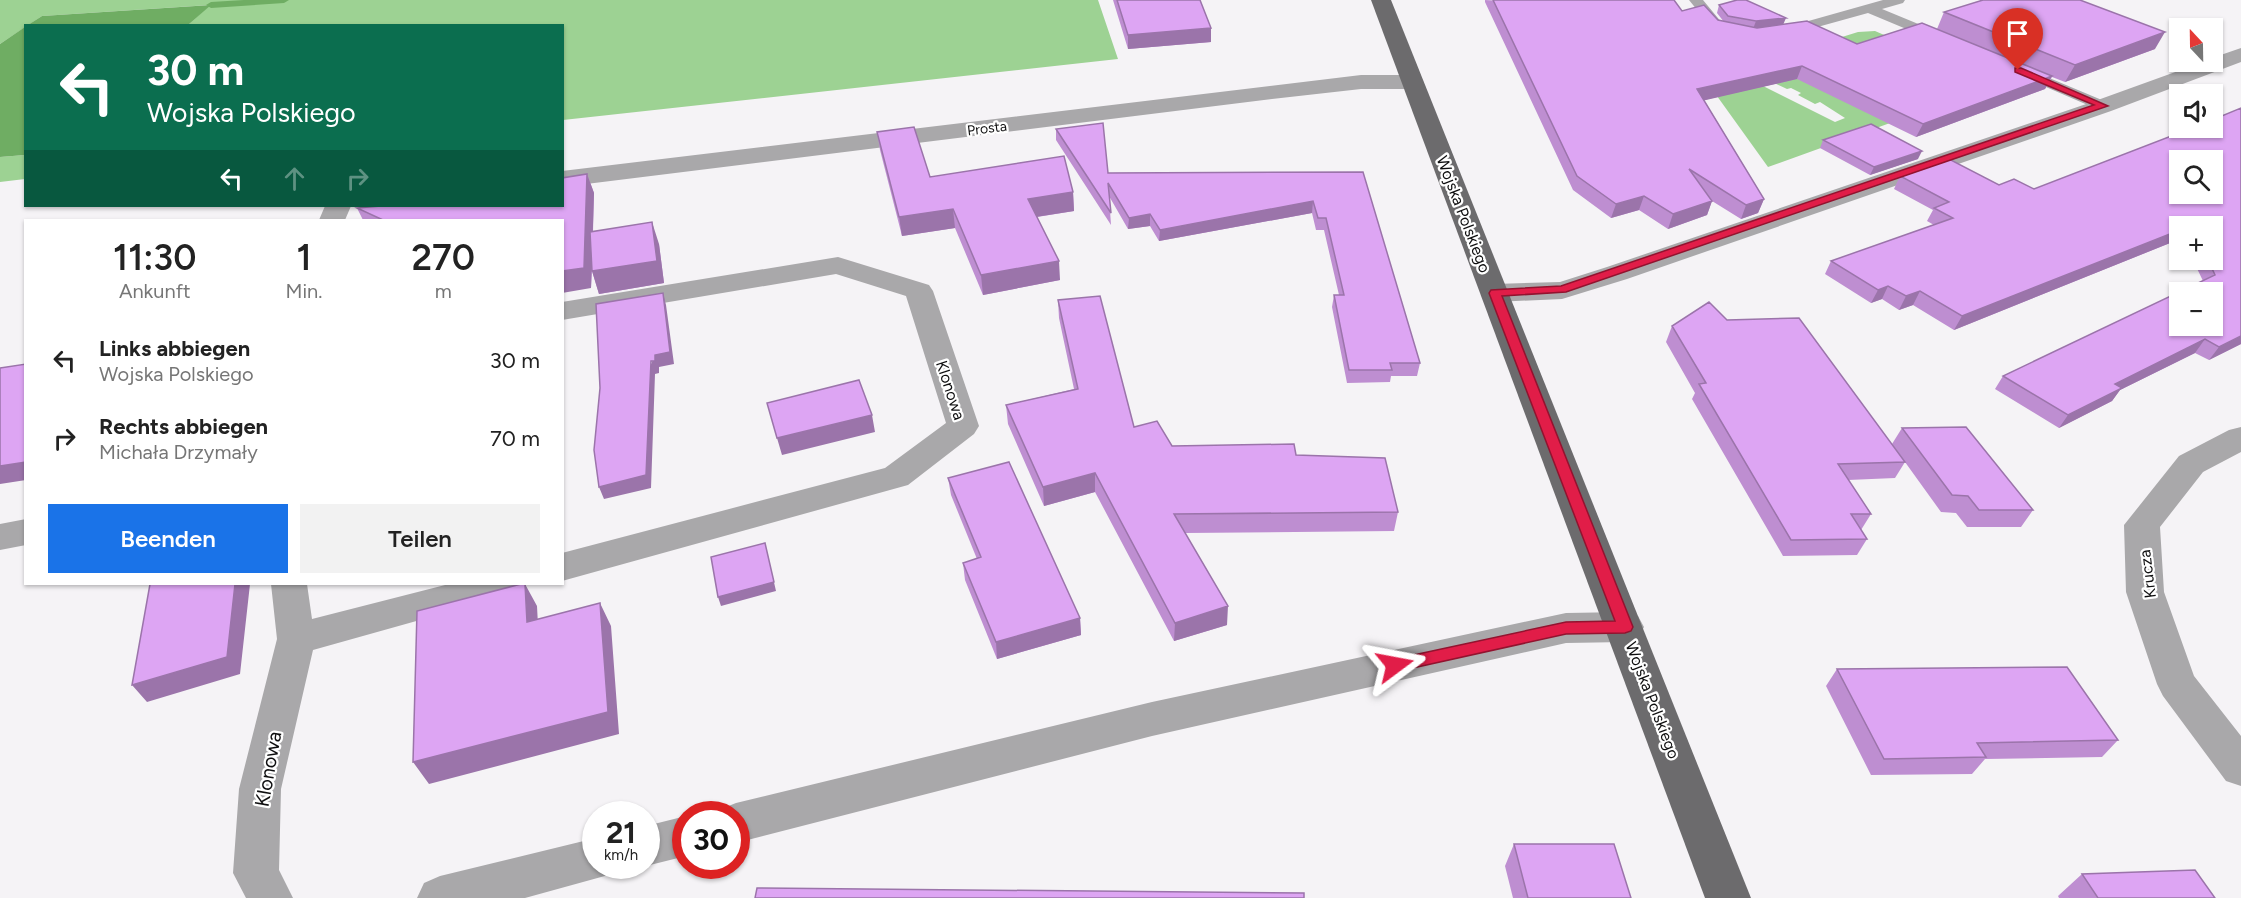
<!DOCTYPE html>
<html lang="de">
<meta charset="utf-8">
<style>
body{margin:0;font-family:Figtree,sans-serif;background:#f2f2f2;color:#222;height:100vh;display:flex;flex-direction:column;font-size:22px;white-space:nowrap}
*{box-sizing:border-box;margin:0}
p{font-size:20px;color:#767676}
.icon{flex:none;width:33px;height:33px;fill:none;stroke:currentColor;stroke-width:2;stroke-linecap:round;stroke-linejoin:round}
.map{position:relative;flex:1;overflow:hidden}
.drawer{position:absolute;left:24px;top:219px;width:540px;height:366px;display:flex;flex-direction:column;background:#fff;border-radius:0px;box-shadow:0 2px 4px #0004}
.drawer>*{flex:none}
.hud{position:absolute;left:24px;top:24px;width:540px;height:183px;border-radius:0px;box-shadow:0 2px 4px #0004;background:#0b6e4f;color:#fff;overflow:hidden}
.needle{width:39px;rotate:338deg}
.fabs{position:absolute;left:2169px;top:18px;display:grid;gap:12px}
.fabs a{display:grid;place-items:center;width:54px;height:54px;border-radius:0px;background:#fff;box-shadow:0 2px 4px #0004;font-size:30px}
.speed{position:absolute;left:582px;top:801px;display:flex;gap:12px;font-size:30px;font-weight:700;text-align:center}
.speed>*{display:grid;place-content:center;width:78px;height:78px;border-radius:50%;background:#fff;box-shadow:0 2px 4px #0004;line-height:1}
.speed small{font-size:15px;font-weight:400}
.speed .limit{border:9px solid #d22;background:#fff;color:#111}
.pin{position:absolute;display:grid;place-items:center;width:51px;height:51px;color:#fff;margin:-62px -26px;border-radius:50% 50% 50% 0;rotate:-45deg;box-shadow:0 0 6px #0007}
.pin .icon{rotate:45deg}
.me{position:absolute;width:66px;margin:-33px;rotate:77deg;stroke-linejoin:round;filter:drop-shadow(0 0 4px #0008)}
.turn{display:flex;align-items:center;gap:21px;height:126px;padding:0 24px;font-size:27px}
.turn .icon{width:78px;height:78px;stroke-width:2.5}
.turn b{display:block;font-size:42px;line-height:51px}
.lanes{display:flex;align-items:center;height:57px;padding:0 24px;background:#0003;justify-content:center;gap:30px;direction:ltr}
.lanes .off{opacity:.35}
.eta{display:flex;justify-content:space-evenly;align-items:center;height:102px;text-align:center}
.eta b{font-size:36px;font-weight:600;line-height:42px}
.action{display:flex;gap:12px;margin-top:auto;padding:12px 24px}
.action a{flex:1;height:69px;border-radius:0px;background:#1a73e8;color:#fff;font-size:24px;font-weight:600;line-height:69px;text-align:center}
.action a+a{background:#f2f2f2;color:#222}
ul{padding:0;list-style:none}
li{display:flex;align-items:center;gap:18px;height:78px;padding:0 24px}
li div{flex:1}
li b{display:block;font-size:22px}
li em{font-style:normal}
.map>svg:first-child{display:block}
.green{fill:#9dd293}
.water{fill:#6fad63}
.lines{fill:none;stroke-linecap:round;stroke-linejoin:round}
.stream{fill:#6fad63;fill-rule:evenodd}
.lane{fill:#a9a8aa;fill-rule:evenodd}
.street{fill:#a9a8aa;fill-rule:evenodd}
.primary{fill:#6c6b6d;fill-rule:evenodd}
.wall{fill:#be8ed1}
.shaded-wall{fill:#9b74aa}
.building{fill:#dda5f3;stroke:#9b74aa;stroke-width:1.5;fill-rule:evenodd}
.route{fill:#e11d48;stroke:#92132f;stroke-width:1.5}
.labels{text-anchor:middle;stroke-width:4.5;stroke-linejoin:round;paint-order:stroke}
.far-street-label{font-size:14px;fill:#0e0e0f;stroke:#fff}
.street-label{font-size:16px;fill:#0e0e0f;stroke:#fff}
.near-street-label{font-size:20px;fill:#0e0e0f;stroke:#fff}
</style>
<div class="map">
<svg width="2241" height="898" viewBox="0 0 2241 898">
<rect width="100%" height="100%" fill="#f5f3f6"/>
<path class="green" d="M0,0h1098l20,59 -555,61 -1,-94 -374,-1 22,-20 -168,11 -42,28z
M1875,31l123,53 -230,83 -69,-96 26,-4 110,55 10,-4 -25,-16 -5,2 -17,-9 3,-2 -10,-5 -4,1 -17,-8 43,-35 45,-14z
M25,155v24l-25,3v-25z"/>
<path class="water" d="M211,5l-23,20h-160l14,-9z
M25,27v128l-25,2v-113z"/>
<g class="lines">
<path class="stream" d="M244,0h45l-5,3 -73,5 -5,-3 5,-3z"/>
<path class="lane" d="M1689,0h14l24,29 -2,3h-10z
M1883,0h22l-2,3 -21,6 63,26 2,3 -7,4 -5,-1 -67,-28 -83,23 -7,-4 2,-3z
M2021,66l88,37 2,3 -8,5 -6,-2 -81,-35 -3,-3 3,-3z"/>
<path class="street" d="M2241,48v14l-130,49 -484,168 -65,20 -67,3 -10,-3 -4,-6 4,-6 10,-3 65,-2 47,-15 488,-166 108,-39h9v-4z
M1361,75h51l8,2 3,5 -3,5 -8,2h-51l-89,10 -710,88v-16z
M325,206h26l-6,14h-26z
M838,257l91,28 4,6 46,135 -5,8 -66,51 -346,96v-28l323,-85 61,-45 -40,-127 -70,-22 -274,46v-18z
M2241,427v25l-38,20 -43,55 4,65 30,84 47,60v50l-15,-5 -63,-85 -6,-12 -31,-92 -2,-67 55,-69 50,-26z
M26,519v26l-26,5v-26z
M271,584h36l5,35 137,-35h69l-5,10 -200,56 -32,139 -2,81 14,28h-47l-13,-25 6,-84 38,-150z
M1625,612l13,4 6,11 -6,11 -13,4 -59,1 -414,93 -416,107v-29h-18l3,-5 15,-6 416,-101 414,-89z
M686,816v40l-40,10h-2h2v-40z
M596,838v28h19l-3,8 -87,24h-108l7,-15 16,-7z"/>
<path class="primary" d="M1371,0h20l360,898h-46z"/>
</g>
<path class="wall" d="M1113,0h87l11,28v14l-83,7z
M1485,0l197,11 42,11 -7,-9 2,-8 64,20 74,19 80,-15 7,-17 211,37 -90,33 -13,-5 -7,12 -129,48 -119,-58 -93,21 60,99 -6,14 -17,6 -29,-18 -5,14 -39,14 -29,-19 -28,8 -38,-28 -88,-188z
M2192,128l49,216 -32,16 -14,-7 -75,37 -8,11 -53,27 -64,-39 8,-13 200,-95 -10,-21h19v-34h-32v13l-226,91 -41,-25 -14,5 -17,-11 -11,4 -46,-29 6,-13 103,-36 -7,-4 6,-11 -39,-21 6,-13 99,9 35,4z
M1056,129l52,44 255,-1 57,191 -3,13h-26l-1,6 -43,1 -15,-76 2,-12h5l-15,-65h-8l-4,-17 -153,28 -9,-15 -22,3 -19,-33 2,29 -55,-85z
M877,132l53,45 143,15 1,19 -37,6 23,63 -77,15 -28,-67 -53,8 -22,-86z
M1823,140l95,19 -48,16 -50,-27z
M587,174l7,19 -1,39 66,12 5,39 -65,11 -7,-23 -1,17 -29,-68h-199l-6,-12 205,-2z
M1058,300l76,127 38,19 124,9 102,57 -4,19 -209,2 42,92 -53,16 -79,-149 -51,14 -36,-82 -2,-19 68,-16 -15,-71z
M1672,326l233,136 -10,16 -47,2 23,34 -10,16 6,9 -10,16 -74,1 -91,-157 3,-6 -29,-51z
M1902,428l131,82 -12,17h-54l-11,-14 -15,-1 -49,-68z
M948,478l132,140 1,17 -84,24 -32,-79 -2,-17 14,-4 -26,-64z
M1837,669l281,71 -16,17 -117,2 -13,15 -101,1 -45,-89z
M1514,844l117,54h-118l-8,-32z
M2082,874l133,24h-156l-1,-2z"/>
<path class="shaded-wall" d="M1786,18l-3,7 -30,4 3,-8z
M1211,28v14l-83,7v-14z
M2165,32l-10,17 -90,33 10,-17z
M1802,66l-5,13 -104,24 4,-14z
M2052,76l-7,13 -129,48 7,-13z
M1922,151l-4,8 -48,16 4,-8z
M587,174l7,19 -3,95 -29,5v-22z
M1073,192l1,19 -45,7 -1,-19z
M1644,196l-5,14 -28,8 5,-14z
M1764,199l-6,14 -17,6 5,-14z
M1313,201l-1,12 -153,28 1,-11z
M1712,201l-5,14 -39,14 5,-15z
M953,209l2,19 -53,8 -3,-19z
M1150,214v12l-22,3 1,-11z
M652,222l7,22 5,39 -65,11 -7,-23z
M2180,230v9l-226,91 8,-14z
M1059,261l1,19 -77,15 -2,-20z
M1888,286l-6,13 -11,4 7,-13z
M1920,291l-7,14 -14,5 7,-14z
M663,293l3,12 8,59 -15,3v6l-4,1 -4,114 -47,11 -5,-12 56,-132z
M2241,336v8l-32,16 10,-13z
M2205,339l-10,14 -75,37 -8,11 -53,27 9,-13 47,-31z
M872,415l3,17 -93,23 -5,-17z
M26,462v18l-26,4v-18z
M1095,473v19l-51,14 -1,-19z
M765,543l11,48 -55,15 -3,-9z
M235,584h15l-10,90 -93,28 -15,-17z
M525,584l12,22 2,39 -12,-23z
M600,603l11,23 8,108 -190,50 -16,-22z
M1228,606l-1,19 -53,16 1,-18z
M1080,618l1,17 -84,24 -1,-17z"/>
<path class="building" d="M1117,0h83l11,28 -83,7z
M1493,0h181l8,11 22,-6 14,15 39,8 50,-7 50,23 65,-21 130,53 -129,48 -121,-58 -105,23 67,110 -18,6 -57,-36 23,32 -39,13 -29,-18 -28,8 -39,-28z
M1737,0h9l40,18 -30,3 -28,-5 -9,-11z
M1983,0h97l85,32 -90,33 -131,-53z
M2241,108v228l-22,11 -14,-8 -90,45 7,4 -54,27 -65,-39 212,-101 -7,-15h4v-34h-19l-1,-2 -5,2h-7v4l-218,86 -42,-25 -14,5 -18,-10 -10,4 -47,-29 122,-43 -19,-10 15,-6 -49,-26 49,-17 50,26 15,-6 20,10 158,-61h20v-8zM2180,160h32v34h-32zM2180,292h32v34h-32z
M1103,123l5,50 255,-1 57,191h-30l2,7h-43l-15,-75h10l-18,-77h-8l-5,-17 -153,29 -10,-16 -21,4 -21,-35 3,30 -55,-84z
M1871,124l51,27 -48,16 -51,-27z
M914,127l16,50 134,-21 9,36 -45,7 31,62 -78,14 -28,-66 -54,8 -22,-85z
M587,174l-3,94 -22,3v-51h-179l-26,-12 24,-2h181v-28z
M652,222l5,39 -65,10 -2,-39z
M663,293l7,59 -15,3v6h-4l-5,114 -47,12 -5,-37 6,-62 -4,-84z
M1100,296l34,131 23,-6 15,25 122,-2 2,11 89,3 13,54 -224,2 54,92 -53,17 -80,-150 -52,14 -37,-82 72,-16 -20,-89z
M1709,302l18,18 72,-2 106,144 -67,2 33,50h-20l16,25 -76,1 -92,-156 7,-1 -34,-57z
M26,364v98l-26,4v-98z
M859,380l13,35 -95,23 -10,-35z
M1966,427l67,83h-54l-11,-14 -16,-1 -50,-67z
M1009,462l71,156 -84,24 -33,-79 18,-6 -33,-79z
M765,543l9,39 -56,15 -7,-40z
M150,584h85l-8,73 -95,28z
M521,584h4l2,38 73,-19 8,109 -195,50 4,-151z
M2067,667l51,73 -141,3 9,14 -102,2 -47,-90z
M1514,844h100l17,54h-103z
M2195,870l20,28h-117l-16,-24z
M757,888l547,5v5h-549z"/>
<path class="route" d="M2015,68h6l87,38 -542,186 -64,4 131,331 -2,4 -6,2 -59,1 -171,38 -6,-2 -2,-5 2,-4 6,-2 171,-37 49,-1 -126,-328 2,-3 70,-4 533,-181 -79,-33z"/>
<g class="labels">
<g class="far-street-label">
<text transform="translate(987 128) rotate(-7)" y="5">Prosta</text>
</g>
<g class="street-label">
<text transform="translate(1464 214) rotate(69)" y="6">Wojska Polskiego</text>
<text transform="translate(951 390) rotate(72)" y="6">Klonowa</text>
<text transform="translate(2147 574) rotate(-97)" y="6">Krucza</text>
<text transform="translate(1653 700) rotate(69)" y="6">Wojska Polskiego</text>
</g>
<g class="near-street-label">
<text transform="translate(268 769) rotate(-80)" y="7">Klonowa</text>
</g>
</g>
</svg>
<div class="fabs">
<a><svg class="needle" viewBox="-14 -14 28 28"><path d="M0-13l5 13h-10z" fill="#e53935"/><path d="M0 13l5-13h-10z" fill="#767676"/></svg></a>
<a><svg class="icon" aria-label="sound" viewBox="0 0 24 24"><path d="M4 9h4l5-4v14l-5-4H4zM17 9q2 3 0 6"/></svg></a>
<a><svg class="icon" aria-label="search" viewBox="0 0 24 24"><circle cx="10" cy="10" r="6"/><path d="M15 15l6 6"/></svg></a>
<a>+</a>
<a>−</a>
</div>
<div class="speed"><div>21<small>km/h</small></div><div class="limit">30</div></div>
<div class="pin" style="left:2018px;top:70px;background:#d93025"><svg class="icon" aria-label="arrive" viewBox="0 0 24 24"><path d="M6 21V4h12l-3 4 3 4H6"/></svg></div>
<svg class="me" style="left:1395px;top:665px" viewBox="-20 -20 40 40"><path d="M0-17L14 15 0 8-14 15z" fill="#e11d48" stroke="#fff" stroke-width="4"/></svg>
<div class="hud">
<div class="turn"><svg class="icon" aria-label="left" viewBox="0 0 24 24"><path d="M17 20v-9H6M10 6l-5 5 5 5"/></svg><div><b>30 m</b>Wojska Polskiego</div></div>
<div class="lanes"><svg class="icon" aria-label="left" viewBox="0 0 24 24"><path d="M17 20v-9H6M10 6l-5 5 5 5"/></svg><svg class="icon off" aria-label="ahead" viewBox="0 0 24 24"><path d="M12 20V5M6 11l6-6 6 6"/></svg><svg class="icon off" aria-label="right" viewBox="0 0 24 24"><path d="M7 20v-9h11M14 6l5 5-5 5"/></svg></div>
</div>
<section class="drawer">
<div class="eta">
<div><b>11:30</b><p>Ankunft</p></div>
<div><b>1</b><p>Min.</p></div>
<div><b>270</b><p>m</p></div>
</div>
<ul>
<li><svg class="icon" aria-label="left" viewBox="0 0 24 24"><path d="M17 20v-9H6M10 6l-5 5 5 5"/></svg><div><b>Links abbiegen</b><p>Wojska Polskiego</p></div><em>30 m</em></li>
<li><svg class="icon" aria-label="right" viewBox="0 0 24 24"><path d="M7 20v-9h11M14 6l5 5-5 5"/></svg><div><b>Rechts abbiegen</b><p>Michała Drzymały</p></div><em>70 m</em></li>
</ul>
<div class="action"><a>Beenden</a><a>Teilen</a></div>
</section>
</div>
